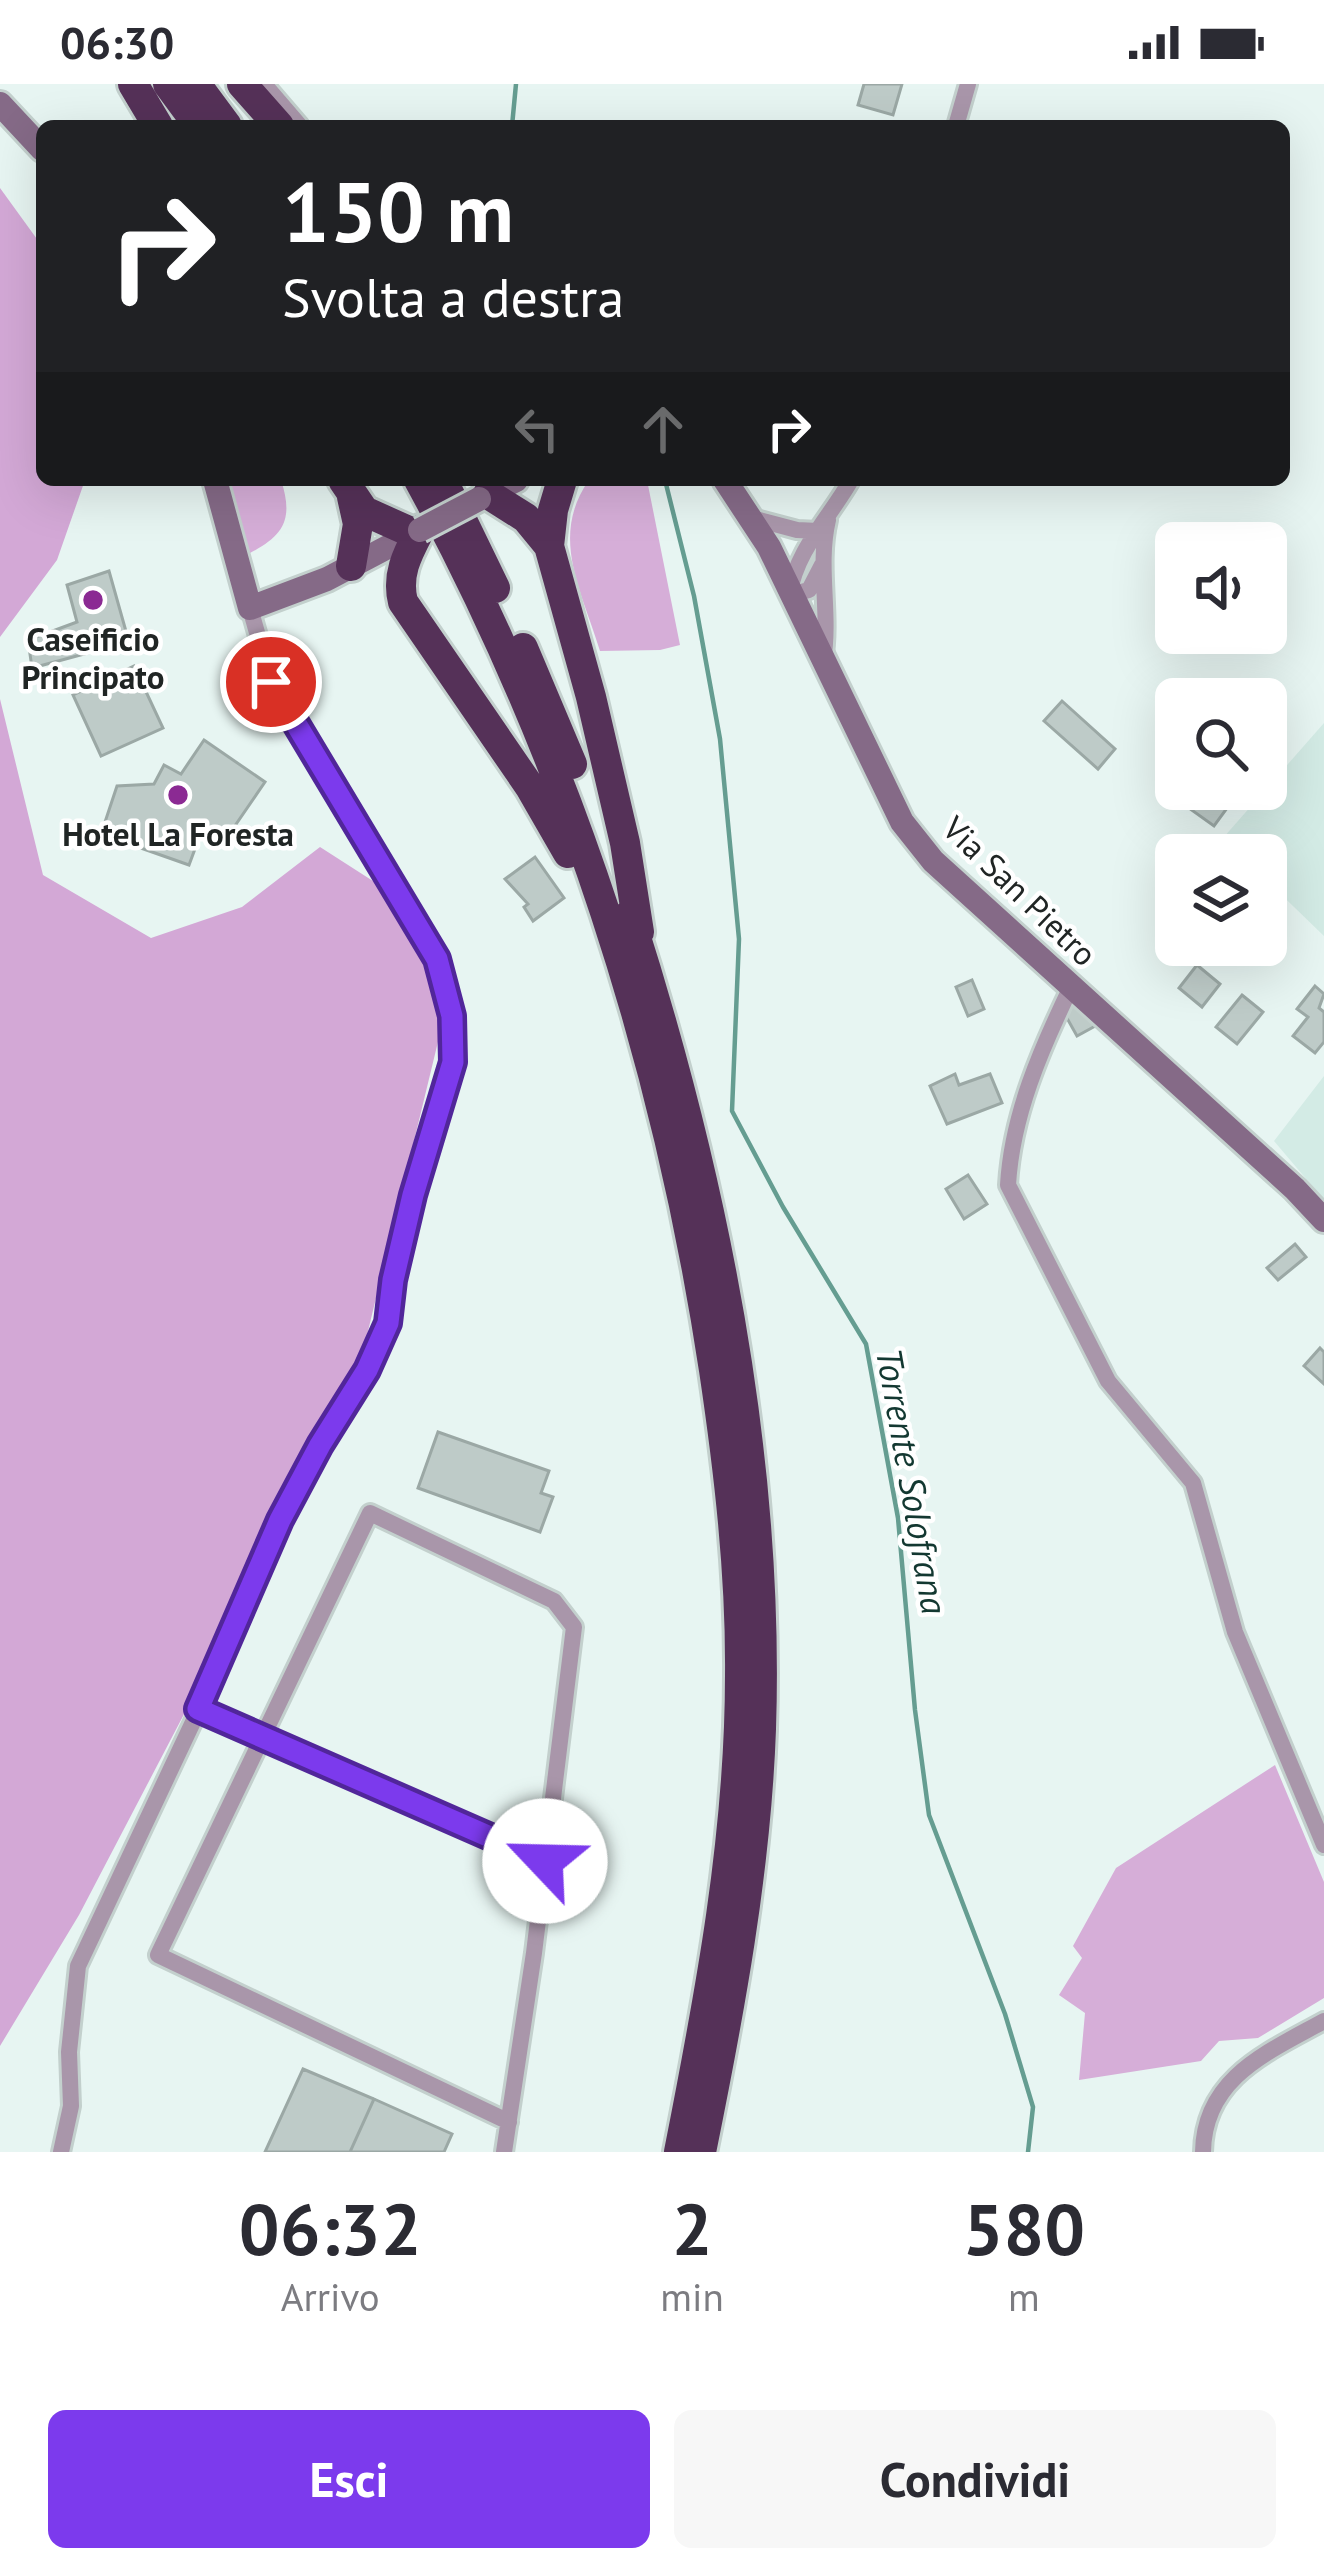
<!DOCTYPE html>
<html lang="it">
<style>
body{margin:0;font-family:"PT Sans",sans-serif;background:#f7f7f7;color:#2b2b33;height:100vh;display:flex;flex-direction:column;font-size:45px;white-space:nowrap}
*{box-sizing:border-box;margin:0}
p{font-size:39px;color:#7c7c81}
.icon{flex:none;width:66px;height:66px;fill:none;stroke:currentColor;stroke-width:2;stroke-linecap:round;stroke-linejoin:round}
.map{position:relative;height:2068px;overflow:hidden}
.side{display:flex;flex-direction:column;background:#fff;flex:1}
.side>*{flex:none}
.guide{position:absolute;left:36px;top:36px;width:1254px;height:366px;border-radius:18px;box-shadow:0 12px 48px #0002;background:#202124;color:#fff;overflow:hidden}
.tools{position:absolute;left:1155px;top:438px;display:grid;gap:24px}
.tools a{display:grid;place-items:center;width:132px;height:132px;border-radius:18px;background:#fff;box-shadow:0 12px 48px #0002;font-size:60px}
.pin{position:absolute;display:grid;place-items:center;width:102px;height:102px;color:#fff;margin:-51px;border:6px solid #fff;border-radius:50%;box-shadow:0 3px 12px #0007}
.me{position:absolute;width:132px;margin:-66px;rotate:294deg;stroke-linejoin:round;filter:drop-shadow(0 0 9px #0008)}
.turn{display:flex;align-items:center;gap:42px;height:252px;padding:0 48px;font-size:54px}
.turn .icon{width:156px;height:156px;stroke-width:2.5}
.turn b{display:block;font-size:84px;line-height:102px}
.lanes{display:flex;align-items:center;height:114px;padding:0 48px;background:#0003;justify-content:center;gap:60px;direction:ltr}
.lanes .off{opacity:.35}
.eta{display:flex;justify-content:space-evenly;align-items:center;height:204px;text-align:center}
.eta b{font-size:72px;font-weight:800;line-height:84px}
.cta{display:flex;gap:24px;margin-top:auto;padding:24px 48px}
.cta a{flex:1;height:138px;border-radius:18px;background:#7c3aed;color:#fff;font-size:48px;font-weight:800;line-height:138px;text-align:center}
.cta a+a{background:#f7f7f7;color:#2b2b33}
.status{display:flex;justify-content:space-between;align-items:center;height:84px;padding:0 60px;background:#fff;direction:ltr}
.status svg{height:33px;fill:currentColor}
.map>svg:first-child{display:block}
.built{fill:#d3ebe5}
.green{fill:#d6aed8}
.forest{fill:#d3a8d6}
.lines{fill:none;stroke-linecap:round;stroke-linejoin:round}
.stream{stroke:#659d91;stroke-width:4.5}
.building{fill:#becbc8;stroke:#9ba8a5;stroke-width:3}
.street-casing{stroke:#c3d0cd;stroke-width:22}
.secondary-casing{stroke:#c3d0cd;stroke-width:30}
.highway-casing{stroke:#c3d0cd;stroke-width:36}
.street{stroke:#a996aa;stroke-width:16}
.secondary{stroke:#856a87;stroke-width:24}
.highway{stroke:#553158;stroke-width:30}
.secondary-bridge-casing{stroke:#c3d0cd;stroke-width:30;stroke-linecap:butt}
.secondary-bridge{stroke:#856a87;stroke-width:24}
.route-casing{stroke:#51269a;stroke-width:30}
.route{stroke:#7c3aed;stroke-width:21}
.poi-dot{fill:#8b2a93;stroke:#fff;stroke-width:4.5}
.labels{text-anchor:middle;stroke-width:9;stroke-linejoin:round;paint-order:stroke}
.poi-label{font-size:33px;font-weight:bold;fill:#202524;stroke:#fff}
.street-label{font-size:33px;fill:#202524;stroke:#fff}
.water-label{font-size:36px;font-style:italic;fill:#133831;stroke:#fff}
</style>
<div class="status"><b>06:30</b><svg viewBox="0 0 49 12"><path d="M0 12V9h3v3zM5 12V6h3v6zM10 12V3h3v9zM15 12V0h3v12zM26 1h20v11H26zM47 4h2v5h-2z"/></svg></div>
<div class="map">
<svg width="1324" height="2068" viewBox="0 0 1324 2068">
<rect width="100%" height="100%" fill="#e7f5f2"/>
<path class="built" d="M1324,639v213l-58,-56v-25h-25l-18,-17z
M1324,992v124l-50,-59z"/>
<path class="green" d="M227,396h54c12,37 5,55 -31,73z
M589,396h58l33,165 -20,5 -60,1c-18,-60 -51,-114 -11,-171z
M1275,1681l49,117v116l-66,40 -39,3 -18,20 -122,19 6,-67 -26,-18 23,-37 -9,-12 43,-78z"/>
<path class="forest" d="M0,104l42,58v234h43l-28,80 -57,77z
M0,615l43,176 108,63 91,-31 78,-60 81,52 50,89 -97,401 -275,526 -79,131z"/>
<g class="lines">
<path class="stream" d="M512,42l4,-42
M665,396l29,116 26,143 19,200 -7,172 51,96 83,137 32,174 17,192 14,105 76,199 28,93 -5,45"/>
</g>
<path class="building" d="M864,0h38l-9,31 -35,-10z
M109,487l20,71 -97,26 -4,-28 49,-18 -10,-37z
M134,582l29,62 -62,28 -28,-61z
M1062,617l53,48 -17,20 -54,-48z
M1266,629l19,14 -19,27z
M204,656l61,42 -33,48h-30l-13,35 -88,-31 16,-48 37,-2 10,-19 17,9z
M1177,705h64l-27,37 -42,-30z
M535,773l29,41 -31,23 -9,-14 4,-3 -23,-25z
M1197,881l23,19 -18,23 -23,-19z
M972,896l12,29 -16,7 -12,-29z
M1315,902l9,8 -5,14 5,4v30l-9,11 -22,-17 15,-19 -11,-8z
M1242,911l21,17 -26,32 -21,-17z
M1077,919l22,21 -22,12 -14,-25z
M955,990l4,11 31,-11 12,29 -55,21 -17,-38z
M968,1091l19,29 -23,15 -18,-30z
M1295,1160l11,13 -28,23 -11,-12z
M1320,1264l4,4v32l-20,-18z
M438,1348l111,39 -8,22 12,4 -13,35 -122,-44z
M303,1985l71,30 -24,53h-85z
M374,2015l78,35 -8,18h-94z"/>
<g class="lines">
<g class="street-casing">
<path id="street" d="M264,0l36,42
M956,42l12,-42
M752,434l45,12 21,1
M822,481l-13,25 -20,5c8,-46 39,-75 62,-115
M823,577c8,-48 -6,-94 5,-141
M1071,903c-30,62 -59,128 -63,198l100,196 85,102 42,149 89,213
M198,1625l347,152
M61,2068l10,-46 -2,-54 9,-86 140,-297 63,-149 38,-75 48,-76 21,-46 5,-43 20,-85 40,-133 -1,-46 -15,-57 -166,-277 -21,-74
M504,2068l30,-199 40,-326 -20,-26 -184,-88 -212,442 351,167
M1203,2068c1,-74 65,-100 121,-131"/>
</g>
<g class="secondary-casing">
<path id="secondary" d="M0,20l42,45
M215,396l35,128 77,-29 93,-49
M725,396l44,67 133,275 31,39 362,328 29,31
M479,415l37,-19"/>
</g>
<g class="highway-casing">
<path id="highway" d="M133,0l25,42
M168,0l31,42
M196,0l31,42
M242,0l37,42
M343,396l21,31 49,22
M419,396c150,276 248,580 295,890 15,101 27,204 26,306 0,160 -30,319 -61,476
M445,401l50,103
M488,410l38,24 23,28 42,151 34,146 14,89
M420,446c-12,23 -24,44 -17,72l127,185 38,66
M549,462l4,-36 9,-30
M351,482l7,-42 -6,-27
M523,564l49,116
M629,831c83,260 141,540 132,814 -5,142 -32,285 -60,423"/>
</g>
<use href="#street" class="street"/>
<use href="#secondary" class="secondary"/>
<use href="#highway" class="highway"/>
<g class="secondary-bridge-casing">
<path id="secondary-bridge" d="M420,446l59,-31"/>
</g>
<use href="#secondary-bridge" class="secondary-bridge"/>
</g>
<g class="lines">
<g class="route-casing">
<path id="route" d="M271,598l166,277 15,57 1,46 -40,133 -20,85 -5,43 -21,47 -47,75 -40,75 -82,189 347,152"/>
</g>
<use href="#route" class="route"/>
</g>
<g class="poi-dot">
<circle cx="93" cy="516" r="12"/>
<circle cx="178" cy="711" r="12"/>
</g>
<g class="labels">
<g class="poi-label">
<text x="93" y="567">Caseificio<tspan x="93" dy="38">Principato</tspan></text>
<text x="178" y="762">Hotel La Foresta</text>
</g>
<g class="street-label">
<text transform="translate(1020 807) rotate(44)" y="12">Via San Pietro</text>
</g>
<g class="water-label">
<text transform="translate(912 1397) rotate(80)" y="13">Torrente Solofrana</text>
</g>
</g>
</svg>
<div class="tools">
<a><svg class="icon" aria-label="sound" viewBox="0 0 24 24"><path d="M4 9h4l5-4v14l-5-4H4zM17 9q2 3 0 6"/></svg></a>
<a><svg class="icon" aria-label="search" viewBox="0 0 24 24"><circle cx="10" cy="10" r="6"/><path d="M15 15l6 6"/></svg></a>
<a><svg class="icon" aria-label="layers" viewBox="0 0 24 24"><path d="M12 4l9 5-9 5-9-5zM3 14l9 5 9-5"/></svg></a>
</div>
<div class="pin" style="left:271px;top:598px;background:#d93025"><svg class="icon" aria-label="arrive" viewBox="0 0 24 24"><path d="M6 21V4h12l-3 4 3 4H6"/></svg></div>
<svg class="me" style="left:545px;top:1777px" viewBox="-20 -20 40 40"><circle r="19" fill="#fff"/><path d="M0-13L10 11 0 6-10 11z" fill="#7c3aed"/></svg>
<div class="guide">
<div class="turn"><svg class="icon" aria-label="right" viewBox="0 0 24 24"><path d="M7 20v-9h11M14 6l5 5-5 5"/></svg><div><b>150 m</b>Svolta a destra</div></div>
<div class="lanes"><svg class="icon off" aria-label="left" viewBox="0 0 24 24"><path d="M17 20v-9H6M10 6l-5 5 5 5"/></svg><svg class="icon off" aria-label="ahead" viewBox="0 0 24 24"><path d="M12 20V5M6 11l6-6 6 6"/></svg><svg class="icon" aria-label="right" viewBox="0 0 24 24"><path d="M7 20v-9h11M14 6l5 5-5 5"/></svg></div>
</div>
</div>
<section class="side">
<div class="eta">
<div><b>06:32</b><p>Arrivo</p></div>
<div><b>2</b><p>min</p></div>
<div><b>580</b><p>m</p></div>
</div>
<div class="cta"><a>Esci</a><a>Condividi</a></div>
</section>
